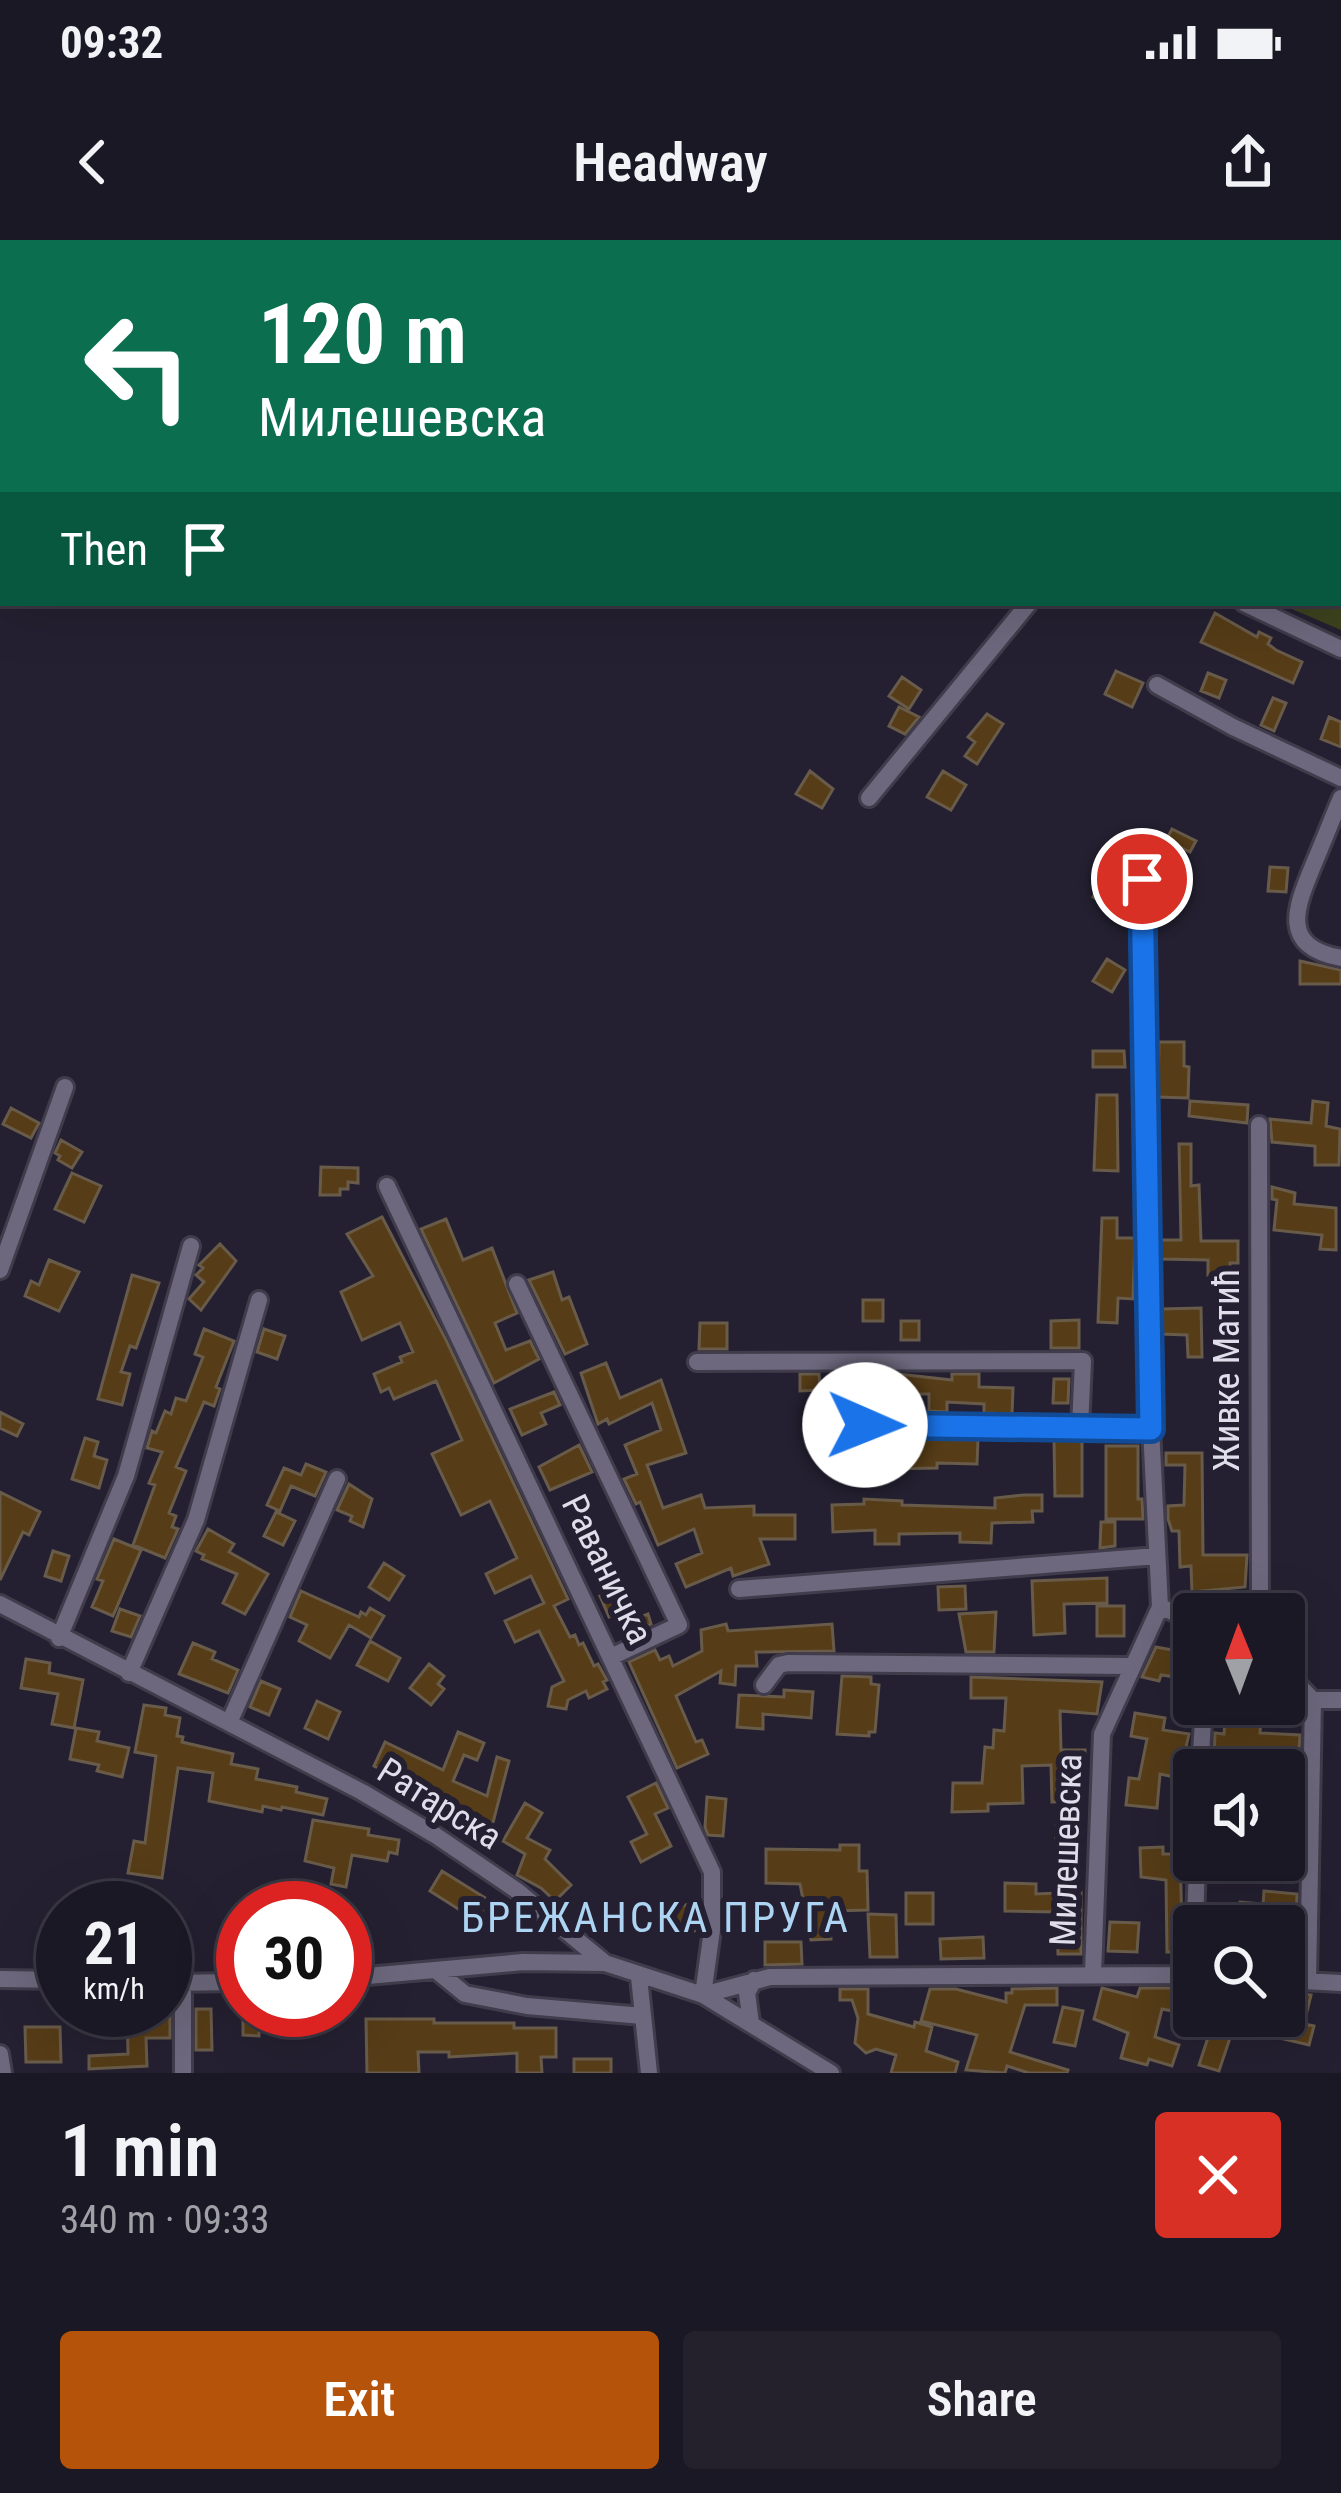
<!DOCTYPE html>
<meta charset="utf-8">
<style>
body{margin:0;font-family:"Roboto Condensed",sans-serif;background:#24212d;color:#f1f3f6;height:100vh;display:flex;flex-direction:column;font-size:45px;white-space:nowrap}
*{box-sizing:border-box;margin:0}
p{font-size:39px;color:#a0a0a7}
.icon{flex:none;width:66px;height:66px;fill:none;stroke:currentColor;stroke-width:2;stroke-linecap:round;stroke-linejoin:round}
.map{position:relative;height:1833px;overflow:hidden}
.sheet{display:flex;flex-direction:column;background:#1b1825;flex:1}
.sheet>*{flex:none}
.banner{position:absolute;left:0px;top:0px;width:1341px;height:366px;box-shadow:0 12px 48px #0002,0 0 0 3px #393742;background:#0b6e4f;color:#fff;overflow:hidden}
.needle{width:78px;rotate:359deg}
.fabs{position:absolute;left:1173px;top:1353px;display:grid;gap:24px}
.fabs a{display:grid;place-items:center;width:132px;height:132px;border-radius:12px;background:#1b1825;box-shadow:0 12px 48px #0002,0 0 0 3px #393742;font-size:60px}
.speed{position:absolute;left:36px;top:1641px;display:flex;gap:24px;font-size:60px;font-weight:700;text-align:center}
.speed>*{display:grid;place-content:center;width:156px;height:156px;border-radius:50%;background:#1b1825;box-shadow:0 12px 48px #0002,0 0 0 3px #393742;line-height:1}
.speed small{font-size:30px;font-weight:400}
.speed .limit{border:18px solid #d22;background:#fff;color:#111}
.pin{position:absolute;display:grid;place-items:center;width:102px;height:102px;color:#fff;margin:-51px;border:6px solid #fff;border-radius:50%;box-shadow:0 3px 12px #0007}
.me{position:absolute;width:132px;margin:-66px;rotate:91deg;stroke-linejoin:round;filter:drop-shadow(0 0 9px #0008)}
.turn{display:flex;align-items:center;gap:42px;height:252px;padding:0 60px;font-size:54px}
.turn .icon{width:156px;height:156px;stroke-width:2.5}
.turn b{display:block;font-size:84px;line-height:102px}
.then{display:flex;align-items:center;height:114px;padding:0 60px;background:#0003;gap:24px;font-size:45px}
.round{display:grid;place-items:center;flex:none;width:126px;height:126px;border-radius:12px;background:#24212d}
.headline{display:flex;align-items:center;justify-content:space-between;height:204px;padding:0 60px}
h1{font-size:72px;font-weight:600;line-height:90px}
.button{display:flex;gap:24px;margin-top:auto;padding:24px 60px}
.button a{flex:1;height:138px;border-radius:12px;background:#b45309;color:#fff;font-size:48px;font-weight:600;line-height:138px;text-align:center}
.button a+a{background:#24212d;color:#f1f3f6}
.status{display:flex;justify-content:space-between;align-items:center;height:84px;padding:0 60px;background:#1b1825;direction:ltr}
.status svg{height:33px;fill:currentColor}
header{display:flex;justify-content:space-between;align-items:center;height:156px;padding:0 60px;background:#1b1825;font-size:54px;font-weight:600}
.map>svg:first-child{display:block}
.green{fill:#3c421d}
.building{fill:#563c17;stroke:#695b49;stroke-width:3}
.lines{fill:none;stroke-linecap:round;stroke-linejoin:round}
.minor-casing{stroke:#403c4b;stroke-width:22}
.path{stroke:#878492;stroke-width:3;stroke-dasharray:3 9;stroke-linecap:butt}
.minor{stroke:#6d687d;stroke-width:16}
.route-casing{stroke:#114b97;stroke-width:30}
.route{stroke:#1a73e8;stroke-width:21}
.labels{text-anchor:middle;stroke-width:12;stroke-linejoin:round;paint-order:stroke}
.street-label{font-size:36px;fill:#e0deea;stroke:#242031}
.quarter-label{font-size:42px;letter-spacing:3px;fill:#add4f3;stroke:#242031}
</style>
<div class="status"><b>09:32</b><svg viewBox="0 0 49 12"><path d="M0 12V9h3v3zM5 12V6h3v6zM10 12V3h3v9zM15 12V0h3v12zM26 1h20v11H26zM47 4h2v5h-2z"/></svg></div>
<header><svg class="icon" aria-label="back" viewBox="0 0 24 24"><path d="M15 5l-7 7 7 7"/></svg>Headway<svg class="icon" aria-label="share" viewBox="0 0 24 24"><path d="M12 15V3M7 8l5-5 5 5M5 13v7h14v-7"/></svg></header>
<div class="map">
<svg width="1341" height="1833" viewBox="0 0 1341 1833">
<rect width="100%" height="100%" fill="#242031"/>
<path class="green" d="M1338,168l3,2v220l-63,-27h60z"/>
<path class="building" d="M1215,373l42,24 2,-5 12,6 -3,6 8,6 26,12 -9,21 -92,-41z
M1116,431l27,12 -11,24 -27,-13z
M1208,433l18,7 -7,18 -18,-7z
M902,437l19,13 -12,19 -20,-13z
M1273,458l13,5 -12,28 -13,-6z
M899,467l20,10 -14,17 -16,-8z
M987,474l16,10 -26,40 -12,-8 10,-14 -7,-5z
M1329,477l12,5v25l-20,-8z
M810,531l23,18 -11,19 -26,-14z
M943,531l23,14 -15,25 -24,-13z
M1172,589l24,12 -6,11 -24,-12z
M1270,627l18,1 -2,24 -18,-1z
M1104,638l25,14 1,10 -7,12 -30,-17z
M1107,719l18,11 -13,22 -19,-11z
M1300,721l41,9v14h-41z
M1159,802h25v24l5,1 -1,31 -30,-1z
M1093,811h31l1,16h-32z
M1097,855h20l1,76 -24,-1z
M1190,861l58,4 -1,18 -58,-7z
M1313,861l15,2 -2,23 14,3 -1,36h-24v-19l-43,-4 -2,-23 41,4z
M11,868l28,15 -8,15 -28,-14z
M61,900l21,12 -10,16 -14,-8 2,-4 -5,-3z
M1179,904h12v42l8,-1 2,56h37v22h-8v17l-22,-1v-19l-47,-1v-19h20z
M321,927l37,1v15l-10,-1v7h-8v6h-20z
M72,933l29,13 -17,36 -29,-13z
M1272,947l23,6 -1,11 42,4v42l-16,-1 2,-14 -48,-5 3,-30 -5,-1z
M382,977l64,123 122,259 -14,7 16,31 5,-2 4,10 4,-2 11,23 4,-2 9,16 -4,2 4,7 -18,9 -3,-7 -18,9 -2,9 -18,-3 4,-19 12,-6 -25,-50 -24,11 -10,-21 39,-18 -13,-27 -36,17 -9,-19 31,-16 -27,-57 -29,14 -29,-61 30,-14 -26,-59 -42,18 -5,-11 -8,4 -7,-18 28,-12 -2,-5 13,-5 -13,-29 -38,17 -21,-48 32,-16 -26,-42z
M1102,978h15v20h18l-2,61 -15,-1 -1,25 -19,-1z
M446,979l17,41 29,-12 25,65 -22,10 11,27 24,-9 9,18 -45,24 -73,-154z
M220,1004l16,17 -35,49 -12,-11 15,-17 -8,-7 7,-7 -4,-3z
M49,1020l30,12 -20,39 -34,-15 6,-15 8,4z
M553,1032l9,28 7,-3 18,47 -22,10 -36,-74z
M132,1035l27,8 -23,65 -6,-2 -9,26 9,2 -8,31 -24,-6z
M863,1060h20v21h-20z
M1201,1068l1,49h-14l-1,-22 -25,-1v-25z
M1079,1080v28h-28v-27z
M901,1081h18v19h-18z
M700,1083h27v26h-28z
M204,1089l30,12 -18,46 4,2 -6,17 -10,-4 -28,65 10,4 -17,42 7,3 -4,11 6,2 -13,29 -32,-13 22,-60 -6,-2 13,-31 -15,-4 5,-17 4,2 9,-22 6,3 5,-16 10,3 17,-44 -8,-3z
M264,1089l21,7 -8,23 -20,-7z
M606,1123l14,35 41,-18 25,73 -39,12 16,43 38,-13 4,13 49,-2v9h41v24h-35l9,25 -36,12 -2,-8 -45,19 -10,-23 26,-11 -8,-24 -36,16 -18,-43 -4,2 -12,-25 13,-5 -12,-29 36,-15 -9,-27 -43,21 -2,-5 -9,5 -17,-51z
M800,1134h19l1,16 -20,1z
M898,1134l54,6v-6h27v13l34,1 -1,26 -28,-1v-9l-37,-2v10l-18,-1v-17h-31z
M1054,1139h15l-1,24h-15z
M554,1152l6,13 -19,8 5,11 -24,11 -12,-26z
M0,1172l23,12 -6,12 -17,-8z
M85,1198l13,4 -4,14 13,4 -8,28 -27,-9z
M830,1198h30v28h-30z
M917,1198l61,1 -1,25 -40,-1v5l-50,1 1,-29z
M1054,1200h28v56h-27z
M579,1205l13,27 -42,18 -11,-23z
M1106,1206h32v53h4l1,20h-37z
M1166,1213h36l1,102h44l-2,32 -53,5 -1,-26 -11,1 -1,-36h-7l-4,-12v-13l16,-1 1,-40h-19z
M306,1224l20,8 -11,24 -24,-10 -11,25 -13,-6 17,-37 17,7z
M349,1244l23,15 -9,28 -13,-6 2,-5 -15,-6z
M0,1252l40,20 -11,23 -6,-3 -23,48z
M1024,1255h18v16h-10l1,11 -41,1 -1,20 -31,-1v-9l-61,1v10h-24v-14l-42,2 -1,-27 32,-1v-5l38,2v4l93,3v-10z
M276,1272l19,9 -12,24 -19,-9z
M1101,1282h14v24l-15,2z
M208,1289l26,15 -5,8 39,22 -23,40 -22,-11 14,-29 -35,-15 2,-4 -8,-4z
M114,1299l27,11 -28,66 -21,-9 11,-26 -6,-2z
M53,1311l16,5 -8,25 -16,-5z
M384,1323l20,13 -15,24 -20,-13z
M1107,1338v25l-43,1 1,29 -31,2 -2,-54z
M965,1346l1,23 -27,1 -1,-23z
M622,1347l13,32 13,-5 3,10 -27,13 -9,-22 -6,2 -9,-21z
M301,1351l58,26 2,-5 5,3 4,-7 14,8 -13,22 -22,-13 -19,33 -31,-17 8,-16 -17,-8z
M1097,1366h27v30h-27z
M120,1369l20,7 -9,21 -19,-6z
M996,1372l-2,40h-28l-7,-38z
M726,1384l2,7 104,-7 2,27 -78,1 1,14h-21l-1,19 -15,-2 1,-12 -45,25 20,46 6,-2 6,14 -31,14 -48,-106 26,-12 5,10 9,-4 4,10 29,-15 -1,-21z
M370,1401l30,17 -12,23 -31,-16z
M193,1403l22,9 -3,7 26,11 -10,23 -49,-19z
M1156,1407l38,7 -3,25 -30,-4 -2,6 -17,-4z
M26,1419l24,4 -1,10 34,7 -9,48 -22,-4 6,-30 -37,-6z
M429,1424l15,12 -6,8 6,5 -13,16 -21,-17z
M842,1436l29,1v7l8,1 -4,47h-6v4l-32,-2z
M971,1437l131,5 -5,32 -37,-3 1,39h24l-2,51 -31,1 -1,-37 -29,1 1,37 -35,1v7l-36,1 1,-29h29l3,-36 8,1 1,-18 10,1 2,-33h-35z
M261,1441l19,8 -11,26 -19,-8z
M784,1450l29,2 -2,26 -48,-4v15l-26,-2 2,-32 45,2z
M317,1461l23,11 -12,27 -23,-11z
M1226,1464h36l-2,29 40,2 -5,72 -11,-1v-36h-46l1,-12 -25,-2 1,-23 9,1z
M144,1465l22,3 -1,7 15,3 -3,18 6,1 -1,5 51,12 -2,10 27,5 -2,10 41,8 -1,5 31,7 -4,16 -41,-8 -1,3 -18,-4 -1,6 -53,-11 4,-28 -35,-5 -16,110 -34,-5 6,-32 11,2 11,-87 -21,-4z
M1135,1473l30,5 -2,12 26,4 -10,44 -19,-4 -3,34 -31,-3 3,-27 10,1 8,-40 -16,-3z
M76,1488l23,4 -2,9 32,7 -7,29 -25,-6 2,-6 -29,-6z
M458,1492l26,11 -7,17 -13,-5 -11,26 34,15 10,-39 12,4 -19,73 -44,-17 6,-14 -78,-37 11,-24 58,28z
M656,1543l12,25 -13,6 16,32 -30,16 -10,-20 16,-8 -19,-37z
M707,1557l19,2 -3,37 -15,-1 -3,-8z
M525,1563l17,10 -15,25 23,12 -5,9 26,26 -16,16 -14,-13 -24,-13 8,-21 -22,-13z
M313,1580l56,9 -1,6 31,5 -2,14 -8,-2 -2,9 -35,-6 -6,32 -15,-3 3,-16 -29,-7z
M1056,1586h25l-1,35h-24z
M840,1605h19v26h8l1,39 -39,1 2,28 -20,1 -11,-56 -34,-1v-34l74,1z
M1163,1607v7h17l2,73 5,9 -6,16h-14l-1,-72 -25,-3 -1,-29z
M1219,1620h33l-1,15 -32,-1z
M442,1631l64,40 -13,20 -63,-40z
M1005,1643l31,1v10l45,-2v62h-23l-1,-42 -52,-1z
M1264,1651l33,3 -1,32 -52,-5 -1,5h-35v-21l31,3 1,-6 23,2z
M906,1653h27v31h-27z
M693,1662l6,27 -18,7 -11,-25z
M868,1674l28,1 1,42h-27z
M1110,1682l29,1 -2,29 -29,-1z
M165,1691l14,3 -7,36h-7z
M983,1697l1,21 -43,1 -1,-20z
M765,1702h36l1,22 -37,1z
M1057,1748v17h-32l-15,47 58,18 -1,3h-38l-22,-7 -2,7 -39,-3 11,-35 -56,-14 9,-32h26l50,13v-9h6v-4z
M1102,1748l35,9 3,-9h54v27l-32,-6 -7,28 24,8 -7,21 -23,-7 -2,6 -26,-7 7,-25 -34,-14z
M840,1749h28v25l46,13 1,-5 17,5 -6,24 32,11 -3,11h-64l5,-18 -20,-6 -10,4 -11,-10 3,-25 -6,-18h-12z
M1294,1753l17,2 -7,29 10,2 -5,19 -68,-16 4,-13h39v-20l9,2z
M1063,1767l20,4 -8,35 -21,-4z
M165,1769h5v29h-24l1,28 -58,3v-13l39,-2 -1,-44z
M196,1769h15l1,41h-16z
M243,1770h16v26l-16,-1z
M366,1779h68v4h80v5h42v29h-15l1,16h-25v-20l-68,4v-5h-31l1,21h-52z
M1213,1782l20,7 -14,42 -20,-6z
M25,1787h35l1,35h-35z
M574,1819h37v14h-37z"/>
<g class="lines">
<g class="minor-casing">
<path id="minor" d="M1244,363l97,46
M1157,445l76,42 108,51
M869,558l160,-195
M1341,558c-9,21 -17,42 -26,63 -18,44 -38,85 26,97
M1259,885l1,489
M387,946l325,686v58l-9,65 67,-18 424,-2
M0,1030l65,-183
M517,1044l162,341 -66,31
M697,1122l386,-1 -3,66
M865,1185l286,3
M739,1349l418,-33
M0,1364l362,188 73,43 81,55 89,73 98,32 128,78
M1160,1367l34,13
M59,1398l67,-162 65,-230
M1284,1430l29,30 -5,281
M129,1433l67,-153 63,-220
M764,1445l15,-20 9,-2 342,3
M1313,1460h28
M229,1483l108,-244
M1200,1530l4,-66
M1195,1686l2,-66
M438,1732l27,22 62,12 116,10
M1093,1733l9,-239 58,-127 -9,-179 -9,-549
M1193,1734l1,-28
M639,1737l10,96
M345,1738l178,-16 81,1
M0,1739l63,1
M1284,1740l57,3
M165,1743l78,-1
M183,1744v89
M751,1783l-4,-30 7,-13
M0,1814l3,19"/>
</g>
<path class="path" d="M54,0l5,3
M695,0l1,3"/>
<use href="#minor" class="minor"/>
</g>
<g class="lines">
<g class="route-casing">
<path id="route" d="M865,1185l286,4 -9,-550"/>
</g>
<use href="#route" class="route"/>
</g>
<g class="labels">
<g class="street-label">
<text transform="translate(1226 1130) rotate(-90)" y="13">Живке Матић</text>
<text transform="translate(608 1329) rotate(64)" y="13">Раваничка</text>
<text transform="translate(440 1563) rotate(32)" y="13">Ратарска</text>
<text transform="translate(1065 1610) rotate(-88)" y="13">Милешевска</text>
</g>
<g class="quarter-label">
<text x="656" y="1692">БРЕЖАНСКА ПРУГА</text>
</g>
</g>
</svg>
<div class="fabs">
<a><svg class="needle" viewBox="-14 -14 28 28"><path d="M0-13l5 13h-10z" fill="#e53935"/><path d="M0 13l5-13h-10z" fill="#a0a0a7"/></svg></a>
<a><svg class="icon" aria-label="sound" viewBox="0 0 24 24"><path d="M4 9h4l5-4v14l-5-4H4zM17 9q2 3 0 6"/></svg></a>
<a><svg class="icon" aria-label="search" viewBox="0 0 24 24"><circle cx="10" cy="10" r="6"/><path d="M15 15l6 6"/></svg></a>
</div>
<div class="speed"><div>21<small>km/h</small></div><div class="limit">30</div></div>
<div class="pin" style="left:1142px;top:639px;background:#d93025"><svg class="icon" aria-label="arrive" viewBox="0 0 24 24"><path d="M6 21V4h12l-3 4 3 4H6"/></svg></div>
<svg class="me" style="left:865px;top:1185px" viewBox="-20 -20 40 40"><circle r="19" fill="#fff"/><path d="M0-13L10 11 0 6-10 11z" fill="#1a73e8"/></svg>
<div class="banner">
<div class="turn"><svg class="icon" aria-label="left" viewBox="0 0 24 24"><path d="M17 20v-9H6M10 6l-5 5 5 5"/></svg><div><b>120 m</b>Милешевска</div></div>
<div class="then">Then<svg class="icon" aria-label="arrive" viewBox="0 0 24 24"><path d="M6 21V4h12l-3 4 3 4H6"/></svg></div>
</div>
</div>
<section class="sheet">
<div class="headline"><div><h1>1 min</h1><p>340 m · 09:33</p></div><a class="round" style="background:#d93025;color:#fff"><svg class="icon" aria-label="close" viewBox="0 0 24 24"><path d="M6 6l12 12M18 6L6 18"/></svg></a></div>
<div class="button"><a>Exit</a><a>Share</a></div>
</section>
